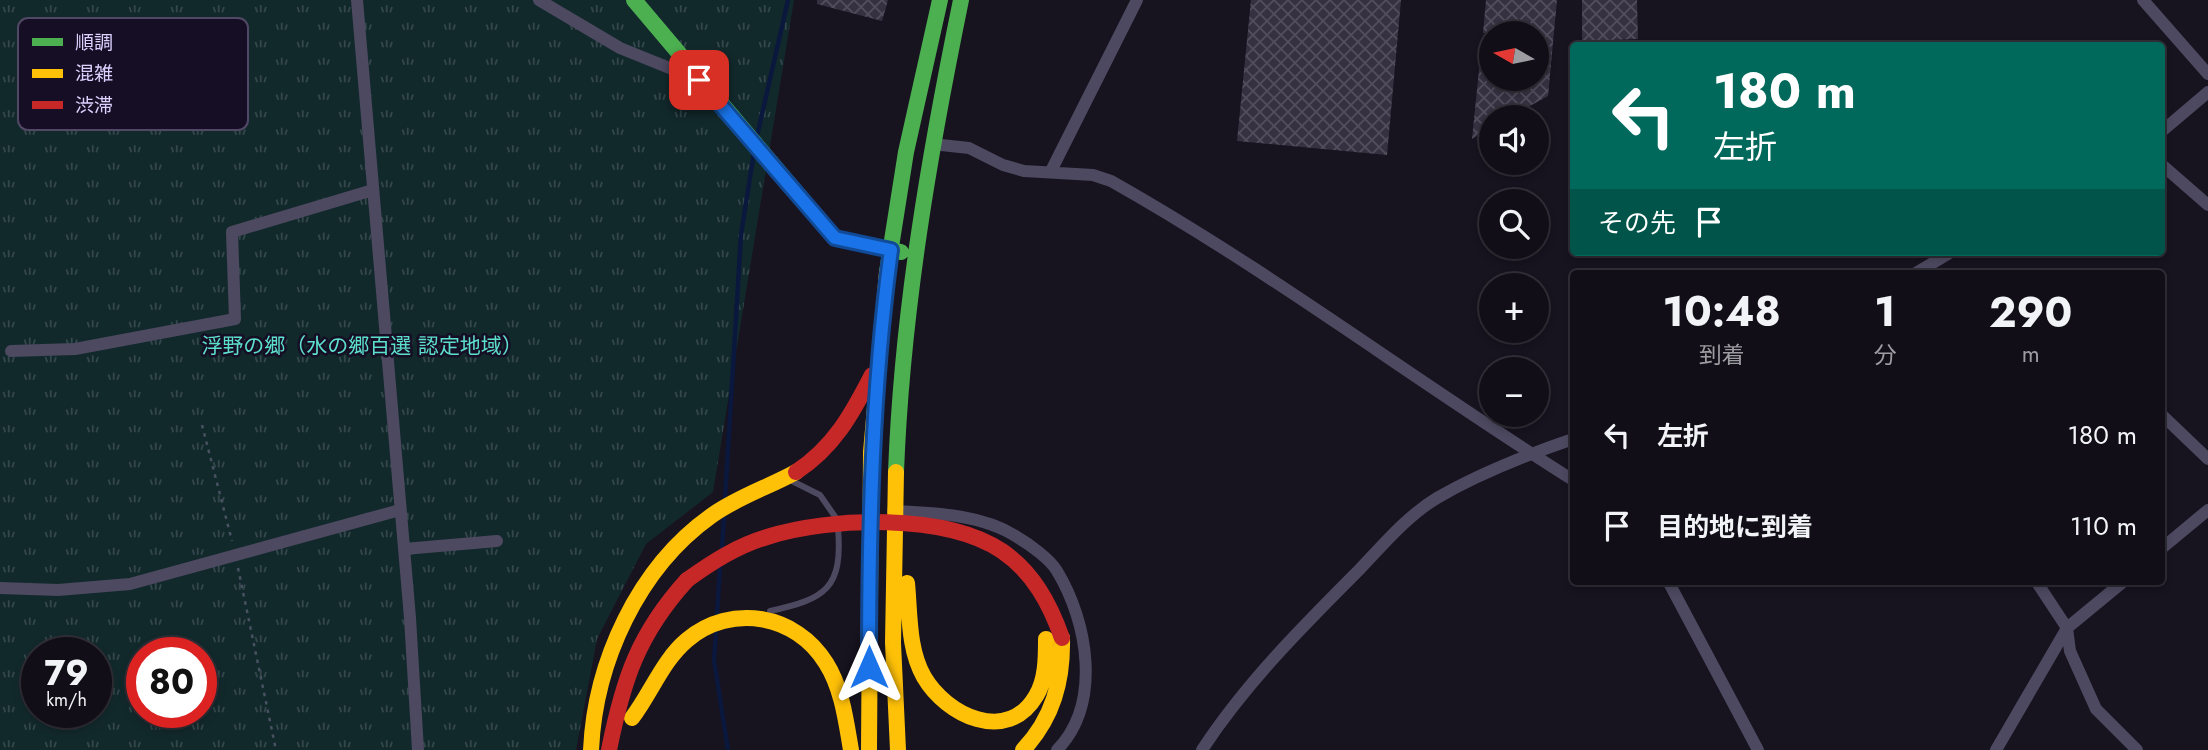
<!DOCTYPE html>
<html lang="ja">
<meta charset="utf-8">
<style>
body{margin:0;font-family:Jost,"Noto Sans JP",sans-serif;background:#1a1720;color:#f1f3f6;height:100vh;display:flex;flex-direction:column;font-size:26px;white-space:nowrap}
*{box-sizing:border-box;margin:0}
p{font-size:23px;color:#9c9ca1}
.icon{flex:none;width:38px;height:38px;fill:none;stroke:currentColor;stroke-width:2;stroke-linecap:round;stroke-linejoin:round}
.map{position:relative;flex:1;overflow:hidden}
.details{position:absolute;left:1570px;top:270px;width:595px;height:315px;display:flex;flex-direction:column;background:#110e17;border-radius:7px;box-shadow:0 4px 10px #0003,0 0 0 2px #302e36}
.details>*{flex:none}
.banner{position:absolute;left:1570px;top:42px;width:595px;height:214px;border-radius:7px;box-shadow:0 4px 10px #0003,0 0 0 2px #302e36;background:#00695c;color:#fff;overflow:hidden}
.needle{width:46px;rotate:279deg}
.fabs{position:absolute;left:1479px;top:21px;display:grid;gap:14px}
.fabs a{display:grid;place-items:center;width:70px;height:70px;border-radius:50%;background:#110e17;box-shadow:0 4px 10px #0003,0 0 0 2px #302e36;font-size:35px}
.speed{position:absolute;left:21px;top:637px;display:flex;gap:14px;font-size:35px;font-weight:700;text-align:center}
.speed>*{display:grid;place-content:center;width:91px;height:91px;border-radius:50%;background:#110e17;box-shadow:0 4px 10px #0003,0 0 0 2px #302e36;line-height:1}
.speed small{font-size:18px;font-weight:400}
.speed .limit{border:10px solid #d22;background:#fff;color:#111}
.pin{position:absolute;display:grid;place-items:center;width:60px;height:60px;color:#fff;margin:-30px;border-radius:14px;box-shadow:0 4px 10px #0006}
.me{position:absolute;width:77px;margin:-38px;rotate:0deg;stroke-linejoin:round;filter:drop-shadow(0 0 5px #0008)}
.turn{display:flex;align-items:center;gap:24px;height:147px;padding:0 28px;font-size:32px}
.turn .icon{width:91px;height:91px;stroke-width:2.5}
.turn b{display:block;font-size:49px;line-height:60px}
.then{display:flex;align-items:center;height:66px;padding:0 28px;background:#0003;gap:14px;font-size:26px}
.eta{display:flex;justify-content:space-evenly;align-items:center;height:119px;text-align:center}
.eta b{font-size:42px;font-weight:700;line-height:49px}
ul{padding:0;list-style:none}
li{display:flex;align-items:center;gap:21px;height:91px;padding:0 28px}
li div{flex:1}
li b{display:block;font-size:26px}
li em{font-style:normal}
.map>svg:first-child{display:block}
.park{fill:url(#park-tufts);fill-rule:evenodd}
.lines{fill:none;stroke-linecap:round;stroke-linejoin:round}
.stream{stroke:#0b183e;stroke-width:4.5}
.building{fill:url(#building-cross-hatch)}
.path{stroke:#475160;stroke-width:2.5;stroke-dasharray:3.5 5;stroke-linecap:butt}
.lane{stroke:#4d4960;stroke-width:6}
.street{stroke:#4d4960;stroke-width:12}
.fast{stroke:#4caf50;stroke-width:16}
.slow{stroke:#ffc107;stroke-width:16}
.jam{stroke:#c62828;stroke-width:16}
.jam-bridge{stroke:#c62828;stroke-width:16}
.route-casing{stroke:#114b97;stroke-width:18}
.route{stroke:#1a73e8;stroke-width:12}
.labels{text-anchor:middle;stroke-width:5;stroke-linejoin:round;paint-order:stroke}
.park-label{font-size:21px;fill:#5ddfce;stroke:#150e24}
.key{fill:#150e24;stroke:#514866;stroke-width:2}
.key-label{font-size:19px;fill:#dcd1ff}
</style>
<div class="map">
<svg width="2208" height="750" viewBox="0 0 2208 750">
<defs>
<pattern id="park-tufts" width="24" height="20" patternUnits="userSpaceOnUse" patternTransform="scale(1.75)"><rect width="24" height="20" fill="#12292c"/><path d="M3 7l-1-3M5 7V3M7 7l1-3M15 17l-1-3M17 17v-4M19 17l1-3" fill="none" stroke="#34474c"/></pattern>
<pattern id="building-cross-hatch" width="8" height="8" patternUnits="userSpaceOnUse" patternTransform="scale(1.75)"><rect width="8" height="8" fill="#363141"/><path d="M0 0l8 8M0 8l8-8" fill="none" stroke="#524e5e"/></pattern>
</defs>
<rect width="100%" height="100%" fill="#17131f"/>
<path class="park" d="M0,0h794l-81,492 -67,52 -49,95 -21,111h-576zM37,653h59v59h-59zM142,653h59v59h-59z"/>
<g class="lines">
<path class="stream" d="M757,136l31,-136
M725,499l16,-264 13,-83
M722,547l2,-29
M717,614l3,-47
M716,633l-2,27 14,90"/>
</g>
<path class="building" d="M817,0h71l-6,21 -65,-17z
M1251,0h150l-14,155 -150,-14z
M1486,0h71l-9,96 -38,21h-19v11l-19,11 10,-99 9,1v38h45v-46h-53z
M1582,0h55l1,39 -56,2z"/>
<g class="lines">
<path class="path" d="M202,425l30,116
M238,568l38,182"/>
<path class="lane" d="M792,481l28,14 16,23
M770,611c56,-12 73,-23 68,-83"/>
<path class="street" d="M357,0l53,618 8,132
M539,0l81,48 79,32
M2143,0l65,74
M2161,132l47,-40
M932,144l37,4 34,17 21,6 69,4 18,6c160,90 307,202 462,299
M2161,164l47,41
M1051,171l86,-171
M1916,273l35,-21
M11,351l64,-2 160,-30 -3,-87 141,-42
M2161,414l47,45
M893,511c40,2 89,3 124,26 12,7 33,22 40,34 31,51 45,133 0,179
M404,549l93,-8
M2161,549l47,-39
M1668,581l90,169
M2036,581l31,47 3,23 26,58 41,41
M0,588l58,2 72,-6 270,-74
M1202,750c43,-66 101,-124 157,-180 24,-25 48,-54 78,-72 43,-25 89,-43 136,-59
M1996,750l71,-122 57,-47"/>
<path class="fast" d="M634,0l201,238 66,14
M887,272l19,-120 34,-152
M896,472c6,-159 33,-316 65,-472"/>
<path class="slow" d="M896,472l-3,171 5,107
M907,583c3,31 1,66 17,94 22,38 83,68 112,19 10,-16 10,-38 10,-57
M632,718c19,-25 31,-58 55,-78 44,-37 109,-26 139,23 16,25 20,58 25,87
M591,750c4,-88 47,-182 120,-234 26,-19 58,-29 85,-44
M869,750l2,-298 16,-180
M1023,750c30,-32 40,-69 39,-112"/>
<path class="jam" d="M796,472c38,-25 56,-58 76,-97
M609,750c14,-70 29,-116 78,-170"/>
<path class="jam-bridge" d="M687,580c25,-18 50,-34 80,-43 63,-20 178,-24 235,14 31,21 48,53 60,87"/>
</g>
<g class="lines">
<g class="route-casing">
<path id="route" d="M699,80l136,158 56,12c-19,139 -22,277 -22,417"/>
</g>
<use href="#route" class="route"/>
</g>
<g class="labels">
<g class="park-label">
<text x="362" y="353">浮野の郷（水の郷百選 認定地域）</text>
</g>
</g>
<rect x="18" y="18" width="230" height="112" rx="10" class="key"/>
<rect x="32" y="38" width="31" height="8" fill="#4caf50"/>
<rect x="32" y="69" width="31" height="9" fill="#ffc107"/>
<rect x="32" y="101" width="31" height="8" fill="#c62828"/>
<g class="key-label">
<text x="75" y="49">順調</text>
<text x="75" y="80">混雑</text>
<text x="75" y="112">渋滞</text>
</g>
</svg>
<div class="fabs">
<a><svg class="needle" viewBox="-14 -14 28 28"><path d="M0-13l5 13h-10z" fill="#e53935"/><path d="M0 13l5-13h-10z" fill="#9c9ca1"/></svg></a>
<a><svg class="icon" aria-label="sound" viewBox="0 0 24 24"><path d="M4 9h4l5-4v14l-5-4H4zM17 9q2 3 0 6"/></svg></a>
<a><svg class="icon" aria-label="search" viewBox="0 0 24 24"><circle cx="10" cy="10" r="6"/><path d="M15 15l6 6"/></svg></a>
<a>+</a>
<a>−</a>
</div>
<div class="speed"><div>79<small>km/h</small></div><div class="limit">80</div></div>
<div class="pin" style="left:699px;top:80px;background:#d93025"><svg class="icon" aria-label="arrive" viewBox="0 0 24 24"><path d="M6 21V4h12l-3 4 3 4H6"/></svg></div>
<svg class="me" style="left:869px;top:667px" viewBox="-20 -20 40 40"><path d="M0-17L14 15 0 8-14 15z" fill="#1a73e8" stroke="#fff" stroke-width="4"/></svg>
<div class="banner">
<div class="turn"><svg class="icon" aria-label="left" viewBox="0 0 24 24"><path d="M17 20v-9H6M10 6l-5 5 5 5"/></svg><div><b>180 m</b>左折</div></div>
<div class="then">その先<svg class="icon" aria-label="arrive" viewBox="0 0 24 24"><path d="M6 21V4h12l-3 4 3 4H6"/></svg></div>
</div>
<section class="details">
<div class="eta">
<div><b>10:48</b><p>到着</p></div>
<div><b>1</b><p>分</p></div>
<div><b>290</b><p>m</p></div>
</div>
<ul>
<li><svg class="icon" aria-label="left" viewBox="0 0 24 24"><path d="M17 20v-9H6M10 6l-5 5 5 5"/></svg><div><b>左折</b></div><em>180 m</em></li>
<li><svg class="icon" aria-label="arrive" viewBox="0 0 24 24"><path d="M6 21V4h12l-3 4 3 4H6"/></svg><div><b>目的地に到着</b></div><em>110 m</em></li>
</ul>
</section>
</div>
